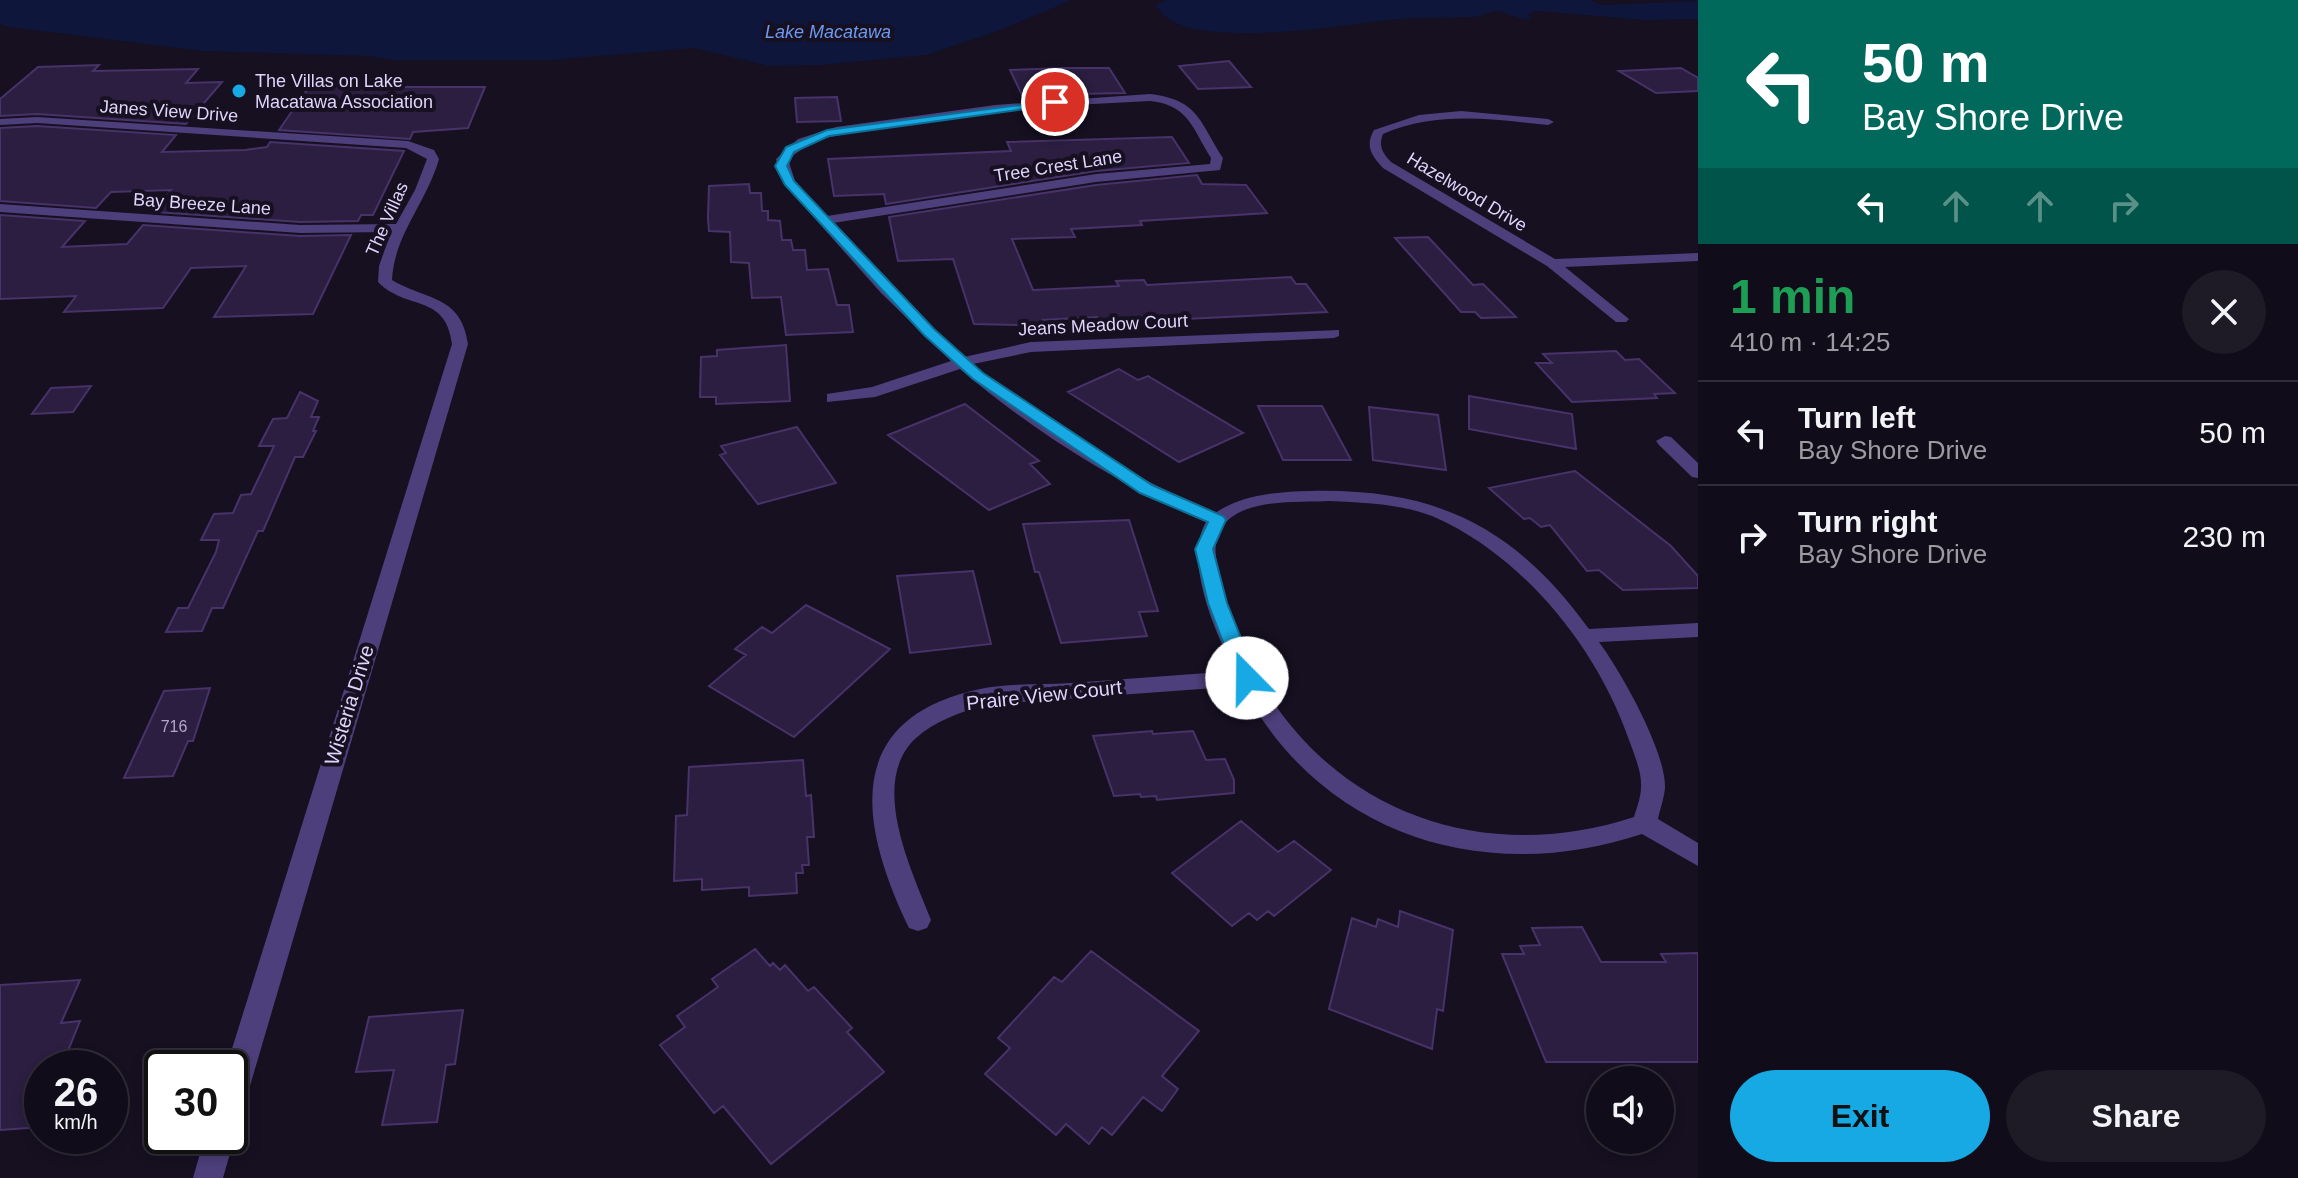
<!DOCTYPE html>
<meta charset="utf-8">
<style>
body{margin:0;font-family:Helvetica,sans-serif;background:#1e1a26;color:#f1f3f6;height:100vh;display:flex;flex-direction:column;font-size:30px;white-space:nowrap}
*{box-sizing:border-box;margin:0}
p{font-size:26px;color:#9c9ba2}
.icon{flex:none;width:44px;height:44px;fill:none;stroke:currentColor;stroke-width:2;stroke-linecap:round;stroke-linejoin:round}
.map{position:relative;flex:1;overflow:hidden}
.side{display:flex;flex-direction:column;background:#100c19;width:600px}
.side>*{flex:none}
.hud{background:#00695c;color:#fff;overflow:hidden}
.tools{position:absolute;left:1586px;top:1066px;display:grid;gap:16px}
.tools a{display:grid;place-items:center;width:88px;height:88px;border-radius:50%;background:#100c19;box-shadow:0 4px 12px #0003,0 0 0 2px #302c38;font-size:40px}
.speed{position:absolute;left:24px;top:1050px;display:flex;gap:16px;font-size:40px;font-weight:700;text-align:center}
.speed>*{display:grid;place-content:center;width:104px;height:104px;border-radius:50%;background:#100c19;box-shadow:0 4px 12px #0003,0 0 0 2px #302c38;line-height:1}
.speed small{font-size:20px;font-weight:400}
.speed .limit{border:4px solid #111;border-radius:12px;background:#fff;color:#111}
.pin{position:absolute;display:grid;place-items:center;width:68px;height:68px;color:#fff;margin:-34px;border:4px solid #fff;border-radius:50%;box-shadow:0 2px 8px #0007}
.me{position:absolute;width:88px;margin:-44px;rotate:338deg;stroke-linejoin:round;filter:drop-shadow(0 0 6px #0008)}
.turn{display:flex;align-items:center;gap:28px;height:168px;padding:0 32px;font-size:36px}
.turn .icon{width:104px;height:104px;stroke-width:2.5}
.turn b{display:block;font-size:56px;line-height:68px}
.lanes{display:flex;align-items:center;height:76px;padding:0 32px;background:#0003;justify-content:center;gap:40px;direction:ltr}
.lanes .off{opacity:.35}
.round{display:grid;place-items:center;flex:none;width:84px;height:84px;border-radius:42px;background:#1e1a26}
.overview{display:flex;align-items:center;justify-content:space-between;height:136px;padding:0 32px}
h1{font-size:48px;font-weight:700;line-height:60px;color:#1e9e55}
.button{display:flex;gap:16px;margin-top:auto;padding:16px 32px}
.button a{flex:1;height:92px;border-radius:48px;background:#17a9e3;color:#111;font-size:32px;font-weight:700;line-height:92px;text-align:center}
.button a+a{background:#1e1a26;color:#f1f3f6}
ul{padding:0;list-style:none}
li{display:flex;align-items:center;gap:24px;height:104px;padding:0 32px;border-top:2px solid #302c38}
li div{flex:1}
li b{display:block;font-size:30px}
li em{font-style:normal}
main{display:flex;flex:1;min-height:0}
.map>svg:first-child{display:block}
.water{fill:#0e163b}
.building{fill:#2b1e40;stroke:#473269;stroke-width:2}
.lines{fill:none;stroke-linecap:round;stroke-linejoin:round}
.minor{fill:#4d3f7b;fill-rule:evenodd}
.route{fill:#17a9e3;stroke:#0f6e94;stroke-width:2}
.poi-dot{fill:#17a9e3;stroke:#161021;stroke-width:3}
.labels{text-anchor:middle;stroke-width:8;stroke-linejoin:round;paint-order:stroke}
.number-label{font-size:16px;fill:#b2a6cc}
.far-water-label{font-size:18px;font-style:italic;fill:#6c9af0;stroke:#161021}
.far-poi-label{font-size:18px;fill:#dfd4fb;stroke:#161021;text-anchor:start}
.far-street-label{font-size:18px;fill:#dfd4fb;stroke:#161021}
.street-label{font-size:20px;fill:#dfd4fb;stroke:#161021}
</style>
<main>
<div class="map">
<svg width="1698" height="1178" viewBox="0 0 1698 1178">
<rect width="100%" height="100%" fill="#161021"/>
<path class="water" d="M0,0h1072l-77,32 -69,23 -106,10 -51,1 -74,-18 -144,12h-158l-26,-4 -164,-5 -193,-24 -10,-3z
M1167,0h423l12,5 96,-4v18l-55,1 -104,-9 -11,3 3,5c-14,2 -23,-8 -35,-8 -8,1 -16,6 -24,6 -25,1 -49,0 -74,2 -48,4 -218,37 -242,-14z"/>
<path class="building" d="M1229,61l22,26 -53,2 -19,-23z
M99,65l-6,6 105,-2 -12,14 36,-1 -36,42 -149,-10 -37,2v-17l38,-32z
M1065,68h44l16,25 -103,2 -12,-25z
M1681,68l17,10v13l-42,2 -37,-22z
M383,79l-1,8h103l-17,41 -55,4 -3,7 -131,-9 34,-49z
M837,97l4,24 -44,1 -2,-24z
M37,126l139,9 -14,17 83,-2 22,-3 3,-5 134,9 -31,64h-12l-3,6 -58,1 -146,-10 17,-22 -60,2 -15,16 -96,-7v-73z
M1172,137l17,26 -93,8 -210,33 -2,-10 -50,2 -6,-37 183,-8 -4,-9z
M1197,175l5,9 44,1 21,28 -127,8 2,4 -71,4 4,8 -63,2 21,51 86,-4 -3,-5 28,-1 3,5 144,-8 5,7h10l21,28 -203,10 -25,-2 -2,-3 -54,3 1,2 -22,3 -48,-1 -21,-65 -55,2 -9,-44 207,-32z
M749,184l1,9h11l1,18h6v9l12,1 2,19h9l2,10h12l2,20 21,-1 9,36h12l4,27 -67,3 -5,-38 -29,1 -3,-35 -18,-1 -1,-30 -21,-1 -1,-13 1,-32z
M0,215l85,6 -23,26 65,-3 16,-19 157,11 51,-1 -38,79 -99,3 32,-51 -55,2 -28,40 -99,4 12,-16 -76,3z
M1428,237l45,48 10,-1 33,33 -35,1 -6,-6h-14l-66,-74z
M786,345l4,56 -74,3v-7h-16l1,-40 16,-1v-6z
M1616,351l9,9 14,-1 36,34 -21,1 3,4 -85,4 -36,-39h16l-9,-9z
M1119,369l19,11 10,-4 95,57 -64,29 -111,-70z
M91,386l-18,26 -41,2 19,-26z
M300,392l18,9 -7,16h8l-6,14h3l-13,26h-8l-32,74h-5l-35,77h-11l-10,23 -36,1 12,-24h10l28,-56 3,-12h-18l13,-26 19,-1 8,-18 10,-1 23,-48h-15l14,-27 14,-1z
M1469,396l103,18 4,35 -107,-20z
M965,404l74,57 -9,3 20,20 -61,26 -101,-75z
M1258,406h64l29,54h-68z
M1369,407l69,8 8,55 -73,-10z
M797,427l39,56 -78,21 -38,-49 6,-2 -5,-7z
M1575,471l96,75 27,30v12l-75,2 -24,-20 -12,1 -37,-46 -9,2 -11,-9 -6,1 -35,-31z
M1129,520l29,91 -19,1 8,24 -86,7 -22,-71h-4l-12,-48z
M973,571l18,73 -81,9 -13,-77z
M806,605l84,44 -96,88 -85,-51 37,-31 -11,-6 27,-22 10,6z
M210,688l-17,53h-5l-15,35 -49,2 40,-87z
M1152,731l1,3 40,-3 13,29 19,-1 9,21v13l-77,7 -1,-4 -15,1 -1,-3 -26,2 -21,-60z
M803,760l3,36 5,-1 3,42h-7l2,28h-7l1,8h-7l1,20 -48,3v-9l-47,3v-11l-28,2 2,-65 11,-1 2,-48z
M1241,821l37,31 16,-11 37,29 -57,46 -6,-5 -11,9 -8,-7 -17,13 -60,-53z
M1400,911l53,19 -10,81 -6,-2 -5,40 -103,-40 23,-91 24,9 2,-8 20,8z
M1582,927l19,35h65l-5,-8 37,-1v109h-152l-44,-108h22l-4,-8 20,-1 -8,-17z
M755,949l15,17 3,-3 7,7 5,-5 23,26 6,-4 38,41 -5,4 37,40 -113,92 -48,-58 -9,7 -54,-68 25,-18 -8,-11 41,-29 -6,-8z
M1091,951l108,80 -37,45 16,13 -16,22 -19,-14 -31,38 -10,-8 -13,17 -23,-20 -10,11 -71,-61 25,-26 -12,-10 56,-61 8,5z
M80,980l-19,43 19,-2 -19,47h-19v59l-42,3v-145z
M463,1010l-8,54 -9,1 -9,57 -55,3 12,-55 -38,2 13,-55z"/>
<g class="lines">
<path class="minor" d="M1150,94c49,6 49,27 73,64l-3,12 -124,12 -263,41 79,85 52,49 67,-15 308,-12v6l-5,2 -303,14 -58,12c73,61 155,112 242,149 28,-19 62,-21 95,-22 126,-3 204,35 279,138l109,-6v14l-99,5c22,30 67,109 66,146 -1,11 -5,21 -7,31l40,24v23l-56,-32c-157,52 -320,3 -400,-148l-259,19c-24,8 -48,16 -67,33 -48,44 -4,133 15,182l-4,8 -9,3 -9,-3c-49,-102 -69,-209 71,-239 29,-6 61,-4 91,-6 54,-4 109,-8 164,-12 -19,-36 -52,-111 -29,-149 -89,-38 -172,-90 -246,-153l-85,28 -48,5v-8l45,-7 79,-26 -70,-68 -96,-108 -9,-26 22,-20 38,-12 159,-22zM1150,101c39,4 42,27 61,57l-1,6 -114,10 -269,42 -32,-35 -7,-22 27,-19 65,-13 175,-21zM1330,501c40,2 83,3 119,23 83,43 150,129 180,216 5,14 13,32 12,47 0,10 -4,20 -7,30 -176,58 -349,-27 -404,-207 -6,-22 -23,-60 -9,-82 21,-31 77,-25 109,-27z
M1461,111l87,8 6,3 -6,3c-57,-6 -111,-14 -165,9 -5,13 0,19 8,28l164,97 143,-6v8l-133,6 64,52 -3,3h-10l-69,-56 -164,-98c-12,-13 -18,-22 -9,-38l45,-15z
M37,117l371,24 26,9 5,9c-12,43 -45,76 -47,121 36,21 69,15 76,64l-223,759 -5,10 -10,4v-49h-4l226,-724c-6,-51 -46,-33 -74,-62l1,-16 12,-34 -91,1 -300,-21v-8l300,21 96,-1 19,-34 12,-31 -21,-11 -369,-25 -37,2v-6z
M1665,436l6,1 27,26v15l-6,-1 -33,-32 -3,-4z
M230,1125l5,11 -12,42h-30l12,-42h25z"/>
</g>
<path class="route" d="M1058,100l-3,5 -226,31 -35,16 -7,14 7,15 140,148 49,44 169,112 71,31 3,4 -13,29 14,54 30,75 -3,5h-14l-3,-5 -29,-75 -13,-54 13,-27 -68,-29 -167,-114 -49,-44 -139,-150 -10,-19 11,-19 41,-17z"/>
<circle class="poi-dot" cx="239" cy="91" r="8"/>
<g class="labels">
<g class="number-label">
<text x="174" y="732">716</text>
</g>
<g class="far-water-label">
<text x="828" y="38">Lake Macatawa</text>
</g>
<g class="far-poi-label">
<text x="255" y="87">The Villas on Lake<tspan x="255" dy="21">Macatawa Association</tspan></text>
</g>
<g class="far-street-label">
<text transform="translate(169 111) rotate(4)" y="6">Janes View Drive</text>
<text transform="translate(1058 166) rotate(-9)" y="6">Tree Crest Lane</text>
<text transform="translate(1467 192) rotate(31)" y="6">Hazelwood Drive</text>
<text transform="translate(202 204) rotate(4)" y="6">Bay Breeze Lane</text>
<text transform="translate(387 219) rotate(-66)" y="6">The Villas</text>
<text transform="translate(1103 325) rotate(-3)" y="6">Jeans Meadow Court</text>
</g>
<g class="street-label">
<text transform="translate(1044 695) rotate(-6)" y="7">Praire View Court</text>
<text transform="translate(349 705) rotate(-73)" y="7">Wisteria Drive</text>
</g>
</g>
</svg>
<div class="tools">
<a><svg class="icon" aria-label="sound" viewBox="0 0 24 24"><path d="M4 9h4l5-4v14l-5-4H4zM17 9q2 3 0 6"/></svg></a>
</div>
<div class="speed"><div>26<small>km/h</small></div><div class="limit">30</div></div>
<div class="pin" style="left:1055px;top:102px;background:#d93025"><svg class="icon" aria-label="arrive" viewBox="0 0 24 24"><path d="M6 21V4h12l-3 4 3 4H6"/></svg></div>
<svg class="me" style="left:1247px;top:678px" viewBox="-20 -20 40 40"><circle r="19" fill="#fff"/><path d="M0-13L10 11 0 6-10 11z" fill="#17a9e3"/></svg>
</div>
<section class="side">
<div class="hud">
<div class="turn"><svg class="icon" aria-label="left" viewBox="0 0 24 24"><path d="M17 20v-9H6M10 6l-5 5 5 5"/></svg><div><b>50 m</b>Bay Shore Drive</div></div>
<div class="lanes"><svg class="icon" aria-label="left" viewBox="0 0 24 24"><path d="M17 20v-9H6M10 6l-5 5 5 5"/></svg><svg class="icon off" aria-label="ahead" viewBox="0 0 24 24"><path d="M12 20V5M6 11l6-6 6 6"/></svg><svg class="icon off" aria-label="ahead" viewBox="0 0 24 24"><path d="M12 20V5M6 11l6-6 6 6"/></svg><svg class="icon off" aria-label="right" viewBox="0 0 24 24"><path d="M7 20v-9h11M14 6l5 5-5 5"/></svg></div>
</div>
<div class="overview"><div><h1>1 min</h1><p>410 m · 14:25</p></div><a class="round"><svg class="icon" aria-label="close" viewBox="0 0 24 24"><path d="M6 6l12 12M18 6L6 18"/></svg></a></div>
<ul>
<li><svg class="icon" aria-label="left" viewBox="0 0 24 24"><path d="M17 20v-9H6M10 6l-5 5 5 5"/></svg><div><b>Turn left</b><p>Bay Shore Drive</p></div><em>50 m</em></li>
<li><svg class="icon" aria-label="right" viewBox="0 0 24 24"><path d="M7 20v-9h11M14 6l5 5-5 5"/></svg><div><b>Turn right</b><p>Bay Shore Drive</p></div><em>230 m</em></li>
</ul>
<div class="button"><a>Exit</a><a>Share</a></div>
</section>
</main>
